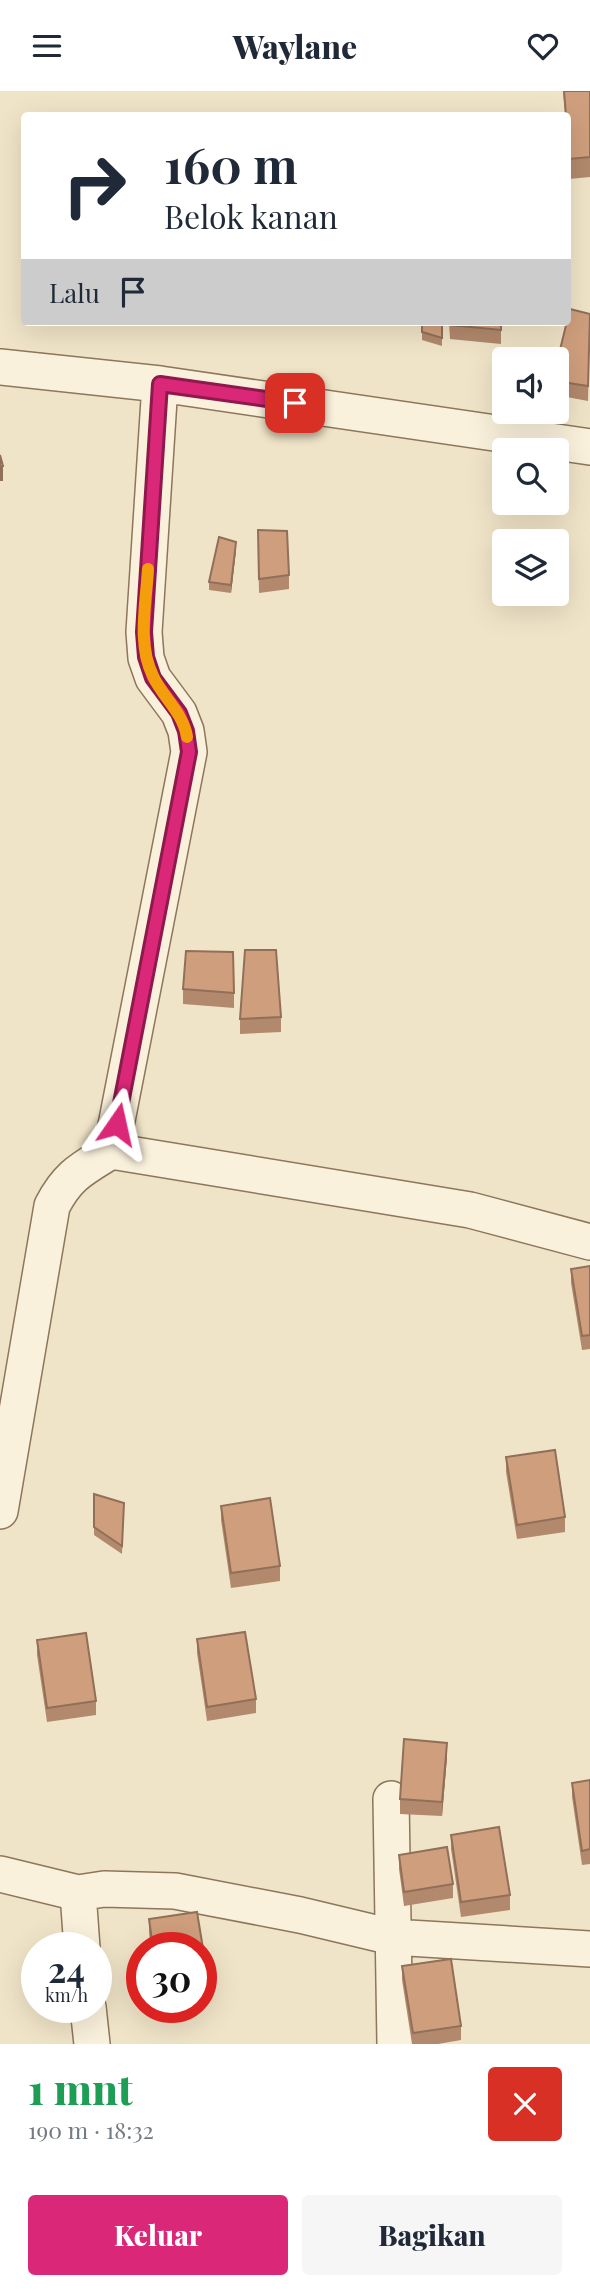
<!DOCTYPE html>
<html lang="id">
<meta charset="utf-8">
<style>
body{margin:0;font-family:"Playfair Display",serif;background:#f6f6f7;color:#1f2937;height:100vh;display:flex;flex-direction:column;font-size:26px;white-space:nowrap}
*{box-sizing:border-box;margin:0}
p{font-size:23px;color:#747a83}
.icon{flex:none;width:38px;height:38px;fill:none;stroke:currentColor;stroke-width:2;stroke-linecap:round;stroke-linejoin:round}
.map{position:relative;height:1953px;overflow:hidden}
.details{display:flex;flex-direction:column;background:#fff;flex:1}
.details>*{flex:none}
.guide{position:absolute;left:21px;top:21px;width:550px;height:214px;border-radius:7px;box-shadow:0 7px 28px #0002;background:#fff;color:#1f2937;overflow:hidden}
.fabs{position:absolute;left:492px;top:256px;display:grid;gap:14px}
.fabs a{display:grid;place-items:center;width:77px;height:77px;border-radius:7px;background:#fff;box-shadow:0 7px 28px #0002;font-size:35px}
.speed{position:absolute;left:21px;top:1841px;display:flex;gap:14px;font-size:35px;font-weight:700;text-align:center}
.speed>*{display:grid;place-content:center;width:91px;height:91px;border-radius:50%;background:#fff;box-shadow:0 7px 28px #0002;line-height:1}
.speed small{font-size:18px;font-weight:400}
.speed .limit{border:10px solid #d22;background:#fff;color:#111}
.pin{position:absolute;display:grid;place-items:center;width:60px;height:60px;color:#fff;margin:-30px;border-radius:14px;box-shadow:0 4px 10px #0006}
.me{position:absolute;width:77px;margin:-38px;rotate:11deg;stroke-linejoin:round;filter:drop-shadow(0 0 5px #0008)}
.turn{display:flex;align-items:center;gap:24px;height:147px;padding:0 28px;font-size:32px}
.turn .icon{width:91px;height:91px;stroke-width:2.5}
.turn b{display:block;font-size:49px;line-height:60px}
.then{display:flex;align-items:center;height:66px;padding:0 28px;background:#0003;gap:14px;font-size:26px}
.round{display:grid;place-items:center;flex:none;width:74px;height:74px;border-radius:7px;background:#f6f6f7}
.overview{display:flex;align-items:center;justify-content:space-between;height:119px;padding:0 28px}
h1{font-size:42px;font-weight:800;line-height:52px;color:#1e9e55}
.button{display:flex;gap:14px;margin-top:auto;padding:14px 28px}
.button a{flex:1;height:80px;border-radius:7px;background:#db2777;color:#fff;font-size:28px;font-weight:800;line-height:80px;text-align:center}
.button a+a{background:#f6f6f7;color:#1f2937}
header{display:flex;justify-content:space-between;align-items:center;height:91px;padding:0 28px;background:#fff;font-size:32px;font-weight:800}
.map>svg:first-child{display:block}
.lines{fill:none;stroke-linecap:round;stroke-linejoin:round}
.minor-casing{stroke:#8d765c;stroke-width:38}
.minor{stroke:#faf1dc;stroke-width:35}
.wall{fill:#b2896c}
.shaded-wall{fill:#916f58}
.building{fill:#cf9f7d;stroke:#916f58;stroke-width:2}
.route-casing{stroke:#8e194d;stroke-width:18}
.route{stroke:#db2777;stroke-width:12}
.slow{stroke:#f59e0b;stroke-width:12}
</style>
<header><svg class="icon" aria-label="menu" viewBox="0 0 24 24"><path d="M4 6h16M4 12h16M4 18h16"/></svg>Waylane<svg class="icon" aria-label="heart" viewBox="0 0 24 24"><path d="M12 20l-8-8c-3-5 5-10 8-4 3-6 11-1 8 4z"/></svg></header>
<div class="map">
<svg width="590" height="1953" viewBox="0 0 590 1953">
<rect width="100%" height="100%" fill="#f0e4c8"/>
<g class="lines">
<g class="minor-casing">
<path id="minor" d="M0,276l160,17 430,63
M111,1060l78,-399 -3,-21 -7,-18 -26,-35 -7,-20 -2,-26 16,-248
M0,1420l52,-305c16,-31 30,-37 59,-55l359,59 120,32
M391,1708l4,245
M0,1783l78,19
M82,1857l-4,-55 26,-4 71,2 125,24 92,22 198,12
M88,1916l4,37"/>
</g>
<use href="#minor" class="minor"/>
</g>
<path class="wall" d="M563,0h27v86l-21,2 -2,-31v-33h-2z
M590,223l-2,87 -32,-6v-29z
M422,231h20v24l-20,-6z
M449,231h52v22l-51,-5z
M258,439l31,45v14l-30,4z
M236,459l-5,43 -22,-3v-8z
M183,898l51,4v15l-51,-4z
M281,926v15l-41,2v-15z
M590,1175v83l-8,1 -11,-67v-14z
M506,1366l59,60v15l-48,7 -11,-67z
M94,1403l30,9 -2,51 -28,-19z
M221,1415l59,60v15l-49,7 -10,-68z
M197,1548l59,60v14l-49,8 -10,-68z
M37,1549l59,61v14l-49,7 -10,-67z
M447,1666l-5,59 -42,-2v-15z
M590,1689v84l-8,1 -10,-68v-14z
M451,1744l59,60v15l-49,7 -10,-68z
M399,1764l54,29v14l-49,8 -5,-37z
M197,1821l11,67v15l-7,1v-47h-50l-2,-15v-14z
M402,1875l59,60v14l-23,4h-26l-10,-64z"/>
<path class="shaded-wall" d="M3,375v15h-3v-14z
M236,451v8l-5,43v-8z
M447,1652v14l-5,59v-14z"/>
<path class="building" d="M564,0h26v66l-21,2 -2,-44h-1z
M570,218l20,5 -2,72 -32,-5v-15z
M422,231h20v16l-20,-6z
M449,231h52v8l-51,-5z
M0,364l3,11 -3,1z
M258,439l29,1 2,44 -30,4z
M219,446l17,5 -5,43 -22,-3z
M245,859h31l5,67 -41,2z
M186,860l47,1 1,41 -51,-4z
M590,1175v69l-8,1 -11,-67z
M555,1359l10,67 -48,8 -11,-68z
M94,1403l30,9 -2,43 -28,-19z
M270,1407l10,68 -49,7 -10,-67z
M245,1541l11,67 -49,8 -10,-68z
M86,1542l10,68 -49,7 -10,-68z
M404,1648l43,4 -5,59 -42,-3z
M590,1689v69l-8,2 -10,-68z
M499,1736l11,68 -49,7 -10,-67z
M447,1756l6,37 -49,8 -5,-37z
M197,1821l11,67 -7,1v-32h-48l-4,-29z
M451,1868l10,67 -48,7 -11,-67z"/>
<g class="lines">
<g class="route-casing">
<path id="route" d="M117,1033l72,-372 -3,-21 -7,-18 -26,-35 -7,-21 -2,-25 16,-248 135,19"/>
</g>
<use href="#route" class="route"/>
<path class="slow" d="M148,478c-2,35 -11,75 5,107 10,22 30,36 34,61"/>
</g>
</svg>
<div class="fabs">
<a><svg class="icon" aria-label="sound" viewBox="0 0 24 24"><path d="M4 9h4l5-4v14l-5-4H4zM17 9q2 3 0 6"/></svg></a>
<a><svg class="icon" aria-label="search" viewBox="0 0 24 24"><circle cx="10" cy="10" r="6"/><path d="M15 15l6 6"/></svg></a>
<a><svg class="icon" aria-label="layers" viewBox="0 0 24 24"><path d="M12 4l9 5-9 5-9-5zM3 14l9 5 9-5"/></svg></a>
</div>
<div class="speed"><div>24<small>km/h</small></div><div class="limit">30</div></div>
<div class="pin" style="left:295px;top:312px;background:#d93025"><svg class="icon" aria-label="arrive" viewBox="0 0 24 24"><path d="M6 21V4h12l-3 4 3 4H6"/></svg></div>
<svg class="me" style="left:117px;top:1033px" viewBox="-20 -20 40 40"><path d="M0-17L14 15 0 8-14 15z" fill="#db2777" stroke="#fff" stroke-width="4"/></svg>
<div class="guide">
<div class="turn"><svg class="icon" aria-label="right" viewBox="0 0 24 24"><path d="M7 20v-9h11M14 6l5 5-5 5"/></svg><div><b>160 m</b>Belok kanan</div></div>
<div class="then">Lalu<svg class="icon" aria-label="arrive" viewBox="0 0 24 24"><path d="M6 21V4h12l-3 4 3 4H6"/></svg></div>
</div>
</div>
<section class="details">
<div class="overview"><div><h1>1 mnt</h1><p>190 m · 18:32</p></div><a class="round" style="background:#d93025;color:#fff"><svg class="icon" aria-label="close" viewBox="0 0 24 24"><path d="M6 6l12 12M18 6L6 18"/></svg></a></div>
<div class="button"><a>Keluar</a><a>Bagikan</a></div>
</section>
